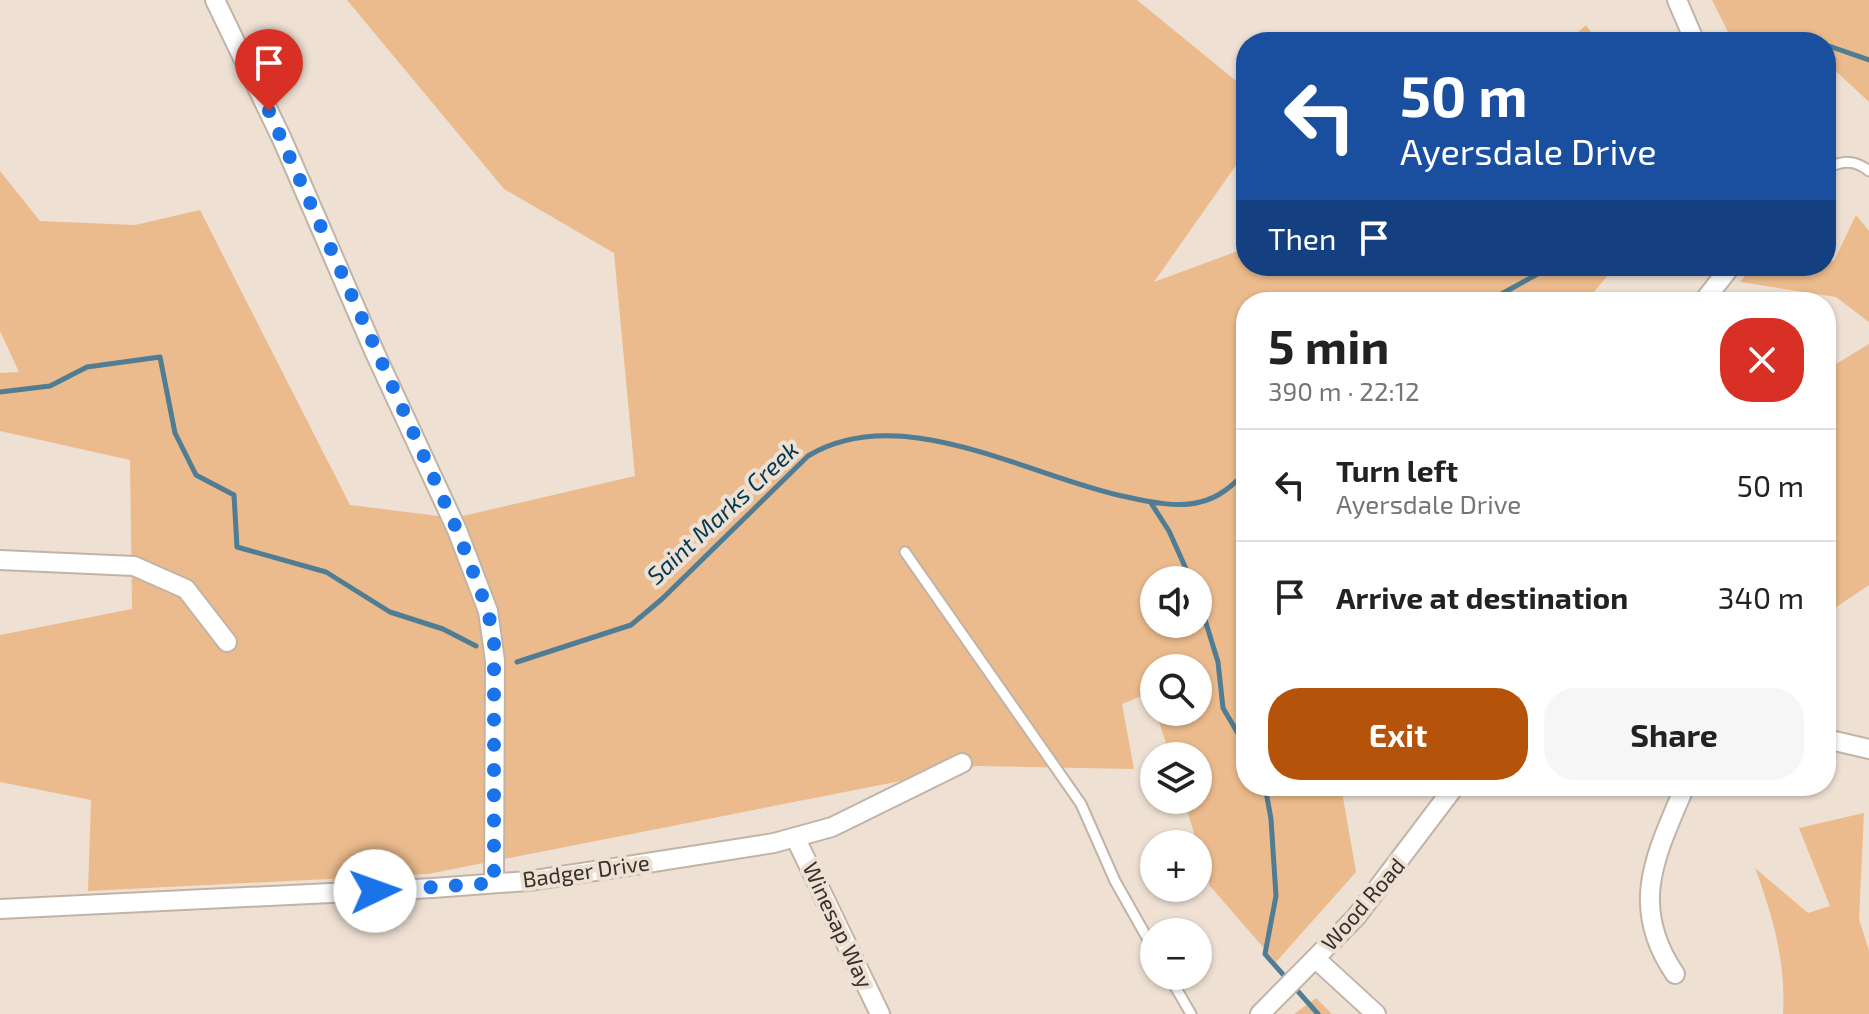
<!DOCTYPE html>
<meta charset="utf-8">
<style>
body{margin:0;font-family:"Exo 2",sans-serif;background:#f6f6f6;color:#222;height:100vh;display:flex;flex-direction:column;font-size:30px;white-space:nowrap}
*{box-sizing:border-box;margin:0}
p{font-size:26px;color:#767676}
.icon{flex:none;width:44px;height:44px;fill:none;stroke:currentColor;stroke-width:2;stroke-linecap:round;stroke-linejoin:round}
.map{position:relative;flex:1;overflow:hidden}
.drawer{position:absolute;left:1236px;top:292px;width:600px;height:504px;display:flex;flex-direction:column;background:#fff;border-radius:32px;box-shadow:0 2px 6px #0004}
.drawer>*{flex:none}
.banner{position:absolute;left:1236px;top:32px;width:600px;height:244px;border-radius:32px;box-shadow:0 2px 6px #0004;background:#1a4fa0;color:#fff;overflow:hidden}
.tools{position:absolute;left:1140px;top:566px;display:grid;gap:16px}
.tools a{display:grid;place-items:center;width:72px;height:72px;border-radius:50%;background:#fff;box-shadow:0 2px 6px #0004;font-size:40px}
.pin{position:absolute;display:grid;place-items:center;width:68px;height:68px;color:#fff;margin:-82px -34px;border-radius:50% 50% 50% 0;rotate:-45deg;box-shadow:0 0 8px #0007}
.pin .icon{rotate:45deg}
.me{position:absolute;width:88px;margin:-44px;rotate:87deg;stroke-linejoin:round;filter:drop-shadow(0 0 6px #0008)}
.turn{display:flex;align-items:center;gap:28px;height:168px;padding:0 32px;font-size:36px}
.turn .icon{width:104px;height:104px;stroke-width:2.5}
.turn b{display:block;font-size:56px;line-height:68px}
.then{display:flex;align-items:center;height:76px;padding:0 32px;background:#0003;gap:16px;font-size:30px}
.round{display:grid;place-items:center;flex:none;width:84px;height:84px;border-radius:32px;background:#f6f6f6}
.overview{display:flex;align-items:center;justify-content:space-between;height:136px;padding:0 32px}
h1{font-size:48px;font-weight:700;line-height:60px}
.primary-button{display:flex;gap:16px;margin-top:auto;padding:16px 32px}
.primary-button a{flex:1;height:92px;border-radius:32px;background:#b45309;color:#fff;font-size:32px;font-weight:700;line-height:92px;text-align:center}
.primary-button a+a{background:#f6f6f6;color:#222}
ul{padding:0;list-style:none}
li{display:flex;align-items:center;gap:24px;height:112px;padding:0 32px;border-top:2px solid #e0e0e0}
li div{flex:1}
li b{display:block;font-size:30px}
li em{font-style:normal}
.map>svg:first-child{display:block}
.green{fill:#ebbb8d;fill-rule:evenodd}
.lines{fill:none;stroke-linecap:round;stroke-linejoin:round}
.stream{stroke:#507c94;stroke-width:5}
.lane-casing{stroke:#c1b4a7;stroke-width:13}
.street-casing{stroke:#c1b4a7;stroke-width:22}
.lane{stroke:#fff;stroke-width:9}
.street{stroke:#fff;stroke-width:18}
.route{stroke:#1a73e8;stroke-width:14;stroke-dasharray:0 25.2}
.labels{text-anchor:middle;stroke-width:8;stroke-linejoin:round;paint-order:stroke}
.street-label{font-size:22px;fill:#35302b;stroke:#eee0d3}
.water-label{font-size:24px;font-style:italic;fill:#003951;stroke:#eee0d3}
</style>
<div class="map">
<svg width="1869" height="1014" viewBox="0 0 1869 1014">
<rect width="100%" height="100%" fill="#eee0d3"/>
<path class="green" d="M347,0h790l109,89v62l-92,131 92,-34v18h369l-29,36h-340v484h95l15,86 -80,90 -66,-76 -26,-86h14v-44h-28l-14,-44h42v-44h-44v38l-5,-13 -27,11 12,65 -157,-3 -549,108 -340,17 3,-91 -91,-18v-147l132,-26 -2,-149 -130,-29v-58l19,-1 -19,-41v-160l40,50 95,4 65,-15 150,295 104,13 181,-42 -21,-223 -110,-64zM1154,580h44v44h-44z
M1712,0h157v102l-43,-40v-20h-93z
M1586,25l12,17h-31z
M1856,215l13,16v91l-33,-25 -96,-15 11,-14 75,-2v-4l8,-1z
M1869,344v241l-43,29v-244z
M1864,813l-5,106 10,32v63h-86c3,-51 -10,-98 -28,-146l53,45 22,-7 -31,-78z
M1316,998l16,16h-38z"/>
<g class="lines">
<path class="stream" d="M1760,42l40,-6 19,6
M1826,45l43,15
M1487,302l65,-36
M0,392l50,-6 37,-19 73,-10 15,76 21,42 38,20 3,52 89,25 64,40 53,17 33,17
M1151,503l18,28 22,49
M1198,597l20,65 5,46 23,39
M517,662l114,-37 31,-26 146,-143c93,-57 224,22 319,41 22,5 52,11 73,5 19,-4 33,-17 46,-30
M1265,786l6,33 5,77 -11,58 53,60"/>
<g class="lane-casing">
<path id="lane" d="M1826,168c17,-7 28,-9 43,3
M905,552l176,252 34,77 39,69
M1169,976l22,38"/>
</g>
<g class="street-casing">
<path id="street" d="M215,0l67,139 93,214 82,177 31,81 7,50 -1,222
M1677,0l18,42
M1703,302l28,-36
M0,560l134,6 52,23 41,53
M1826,739l43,10
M795,837l85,177
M0,909l433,-21 95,-7 100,-15 146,-23 58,-16 130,-64
M1316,959l60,55
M1675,974c-47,-69 -19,-119 10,-188
M1260,1014l96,-97 99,-131"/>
</g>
<use href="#lane" class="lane"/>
<use href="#street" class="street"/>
</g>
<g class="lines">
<path class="route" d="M269,111l188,419 31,81 6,32v240l-119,8"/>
</g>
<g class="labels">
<g class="street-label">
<text transform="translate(586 871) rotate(-8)" y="8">Badger Drive</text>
<text transform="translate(1363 904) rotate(-49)" y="8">Wood Road</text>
<text transform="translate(838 925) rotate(65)" y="8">Winesap Way</text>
</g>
<g class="water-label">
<text transform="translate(723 513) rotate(-43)" y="8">Saint Marks Creek</text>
</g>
</g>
</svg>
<div class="tools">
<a><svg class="icon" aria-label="sound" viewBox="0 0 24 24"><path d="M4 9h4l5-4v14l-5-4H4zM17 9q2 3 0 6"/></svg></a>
<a><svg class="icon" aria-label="search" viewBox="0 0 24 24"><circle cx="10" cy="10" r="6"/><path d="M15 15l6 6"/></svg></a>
<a><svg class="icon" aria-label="layers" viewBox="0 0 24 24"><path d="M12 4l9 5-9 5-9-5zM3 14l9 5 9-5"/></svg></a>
<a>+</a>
<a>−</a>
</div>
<div class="pin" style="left:269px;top:111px;background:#d93025"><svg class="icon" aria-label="arrive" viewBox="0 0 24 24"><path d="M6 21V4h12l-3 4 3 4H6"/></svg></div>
<svg class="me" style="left:375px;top:891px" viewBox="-20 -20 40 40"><circle r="19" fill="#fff"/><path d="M0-13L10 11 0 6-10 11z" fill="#1a73e8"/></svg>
<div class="banner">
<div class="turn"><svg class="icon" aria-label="left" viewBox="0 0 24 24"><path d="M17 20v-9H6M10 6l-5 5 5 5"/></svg><div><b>50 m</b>Ayersdale Drive</div></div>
<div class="then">Then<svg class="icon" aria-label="arrive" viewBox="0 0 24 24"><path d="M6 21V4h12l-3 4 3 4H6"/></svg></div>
</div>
<section class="drawer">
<div class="overview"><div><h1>5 min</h1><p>390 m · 22:12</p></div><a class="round" style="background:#d93025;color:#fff"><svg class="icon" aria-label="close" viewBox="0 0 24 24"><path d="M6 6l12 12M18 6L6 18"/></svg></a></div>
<ul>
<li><svg class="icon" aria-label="left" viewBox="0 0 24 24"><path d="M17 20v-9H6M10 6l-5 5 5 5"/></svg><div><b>Turn left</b><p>Ayersdale Drive</p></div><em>50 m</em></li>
<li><svg class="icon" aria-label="arrive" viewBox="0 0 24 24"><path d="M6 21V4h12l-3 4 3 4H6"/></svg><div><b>Arrive at destination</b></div><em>340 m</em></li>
</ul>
<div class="primary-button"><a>Exit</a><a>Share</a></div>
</section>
</div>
